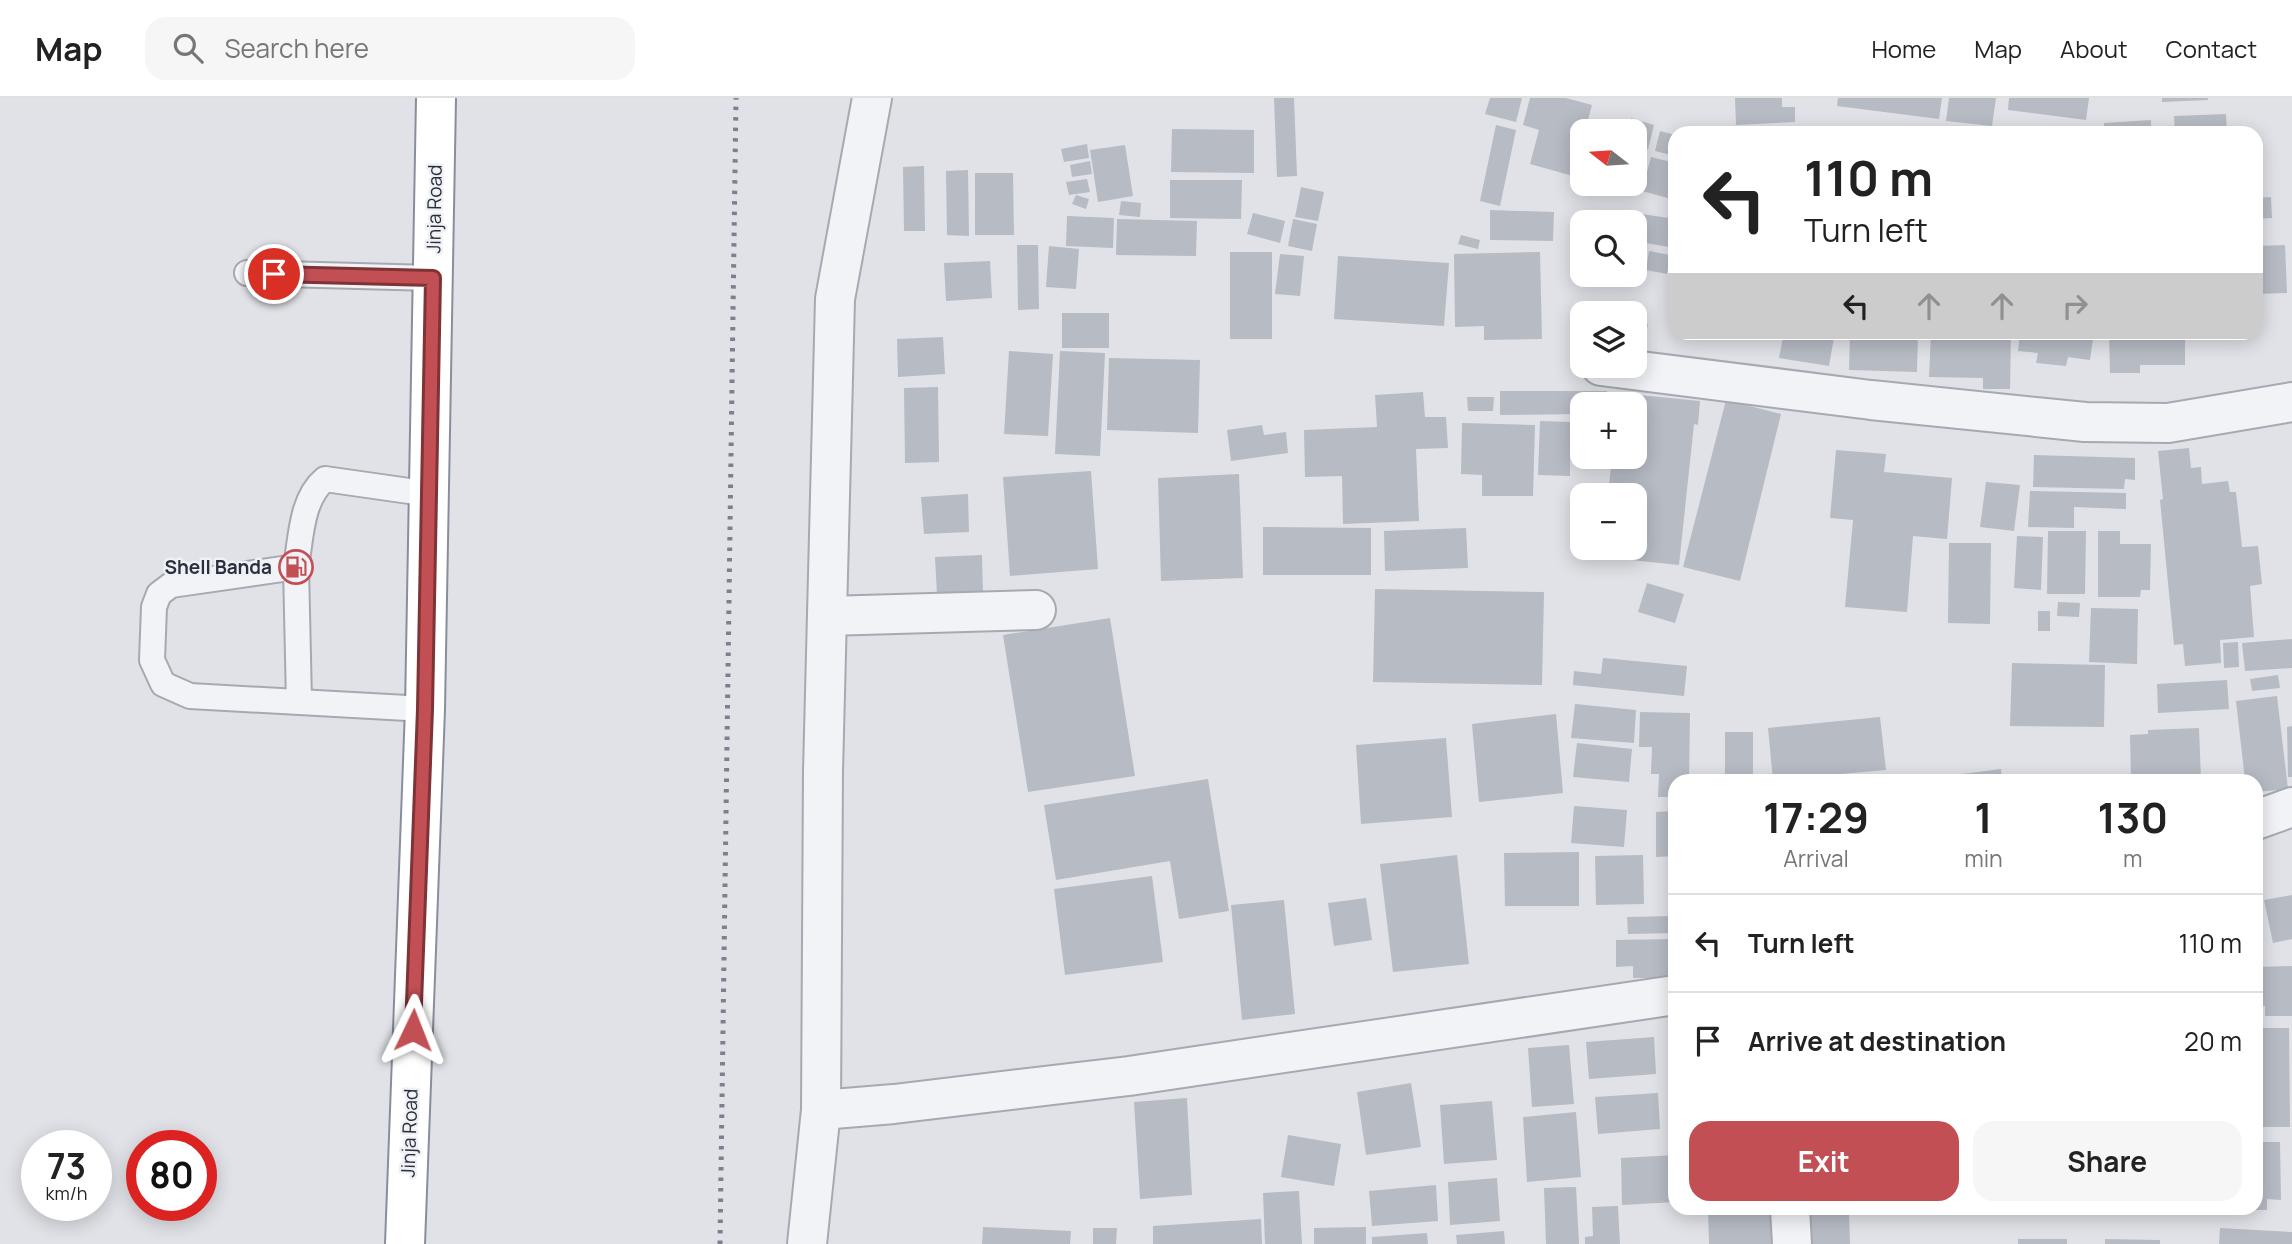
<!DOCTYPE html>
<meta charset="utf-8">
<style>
body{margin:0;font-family:Manrope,sans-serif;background:#f6f6f6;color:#222;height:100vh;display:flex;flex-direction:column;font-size:26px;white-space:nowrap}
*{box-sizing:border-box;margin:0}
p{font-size:23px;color:#767676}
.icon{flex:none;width:38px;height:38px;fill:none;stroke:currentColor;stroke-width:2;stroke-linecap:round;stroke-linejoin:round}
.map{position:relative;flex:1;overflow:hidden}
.side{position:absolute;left:1668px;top:676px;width:595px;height:441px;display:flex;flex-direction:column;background:#fff;border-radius:21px;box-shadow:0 4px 18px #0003}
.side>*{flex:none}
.banner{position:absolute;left:1668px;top:28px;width:595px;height:214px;border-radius:21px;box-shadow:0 4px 18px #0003;background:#fff;color:#222;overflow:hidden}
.needle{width:46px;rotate:287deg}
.tools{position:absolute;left:1570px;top:21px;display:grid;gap:14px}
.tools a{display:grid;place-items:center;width:77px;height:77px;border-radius:14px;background:#fff;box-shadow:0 4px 18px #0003;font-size:35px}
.speed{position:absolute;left:21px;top:1032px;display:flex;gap:14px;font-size:35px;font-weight:700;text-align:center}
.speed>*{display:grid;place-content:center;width:91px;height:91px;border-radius:50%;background:#fff;box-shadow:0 4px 18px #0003;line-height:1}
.speed small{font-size:18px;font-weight:400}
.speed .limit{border:10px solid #d22;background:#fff;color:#111}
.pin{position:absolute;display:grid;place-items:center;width:60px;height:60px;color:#fff;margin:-30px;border:4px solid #fff;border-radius:50%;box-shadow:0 2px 7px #0007}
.me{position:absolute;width:77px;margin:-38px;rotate:2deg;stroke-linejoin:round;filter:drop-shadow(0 0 5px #0008)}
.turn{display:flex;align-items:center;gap:24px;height:147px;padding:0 21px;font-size:32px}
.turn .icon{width:91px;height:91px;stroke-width:2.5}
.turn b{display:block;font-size:49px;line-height:60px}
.lanes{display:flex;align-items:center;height:66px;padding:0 21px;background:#0003;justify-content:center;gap:35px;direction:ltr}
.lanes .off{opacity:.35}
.eta{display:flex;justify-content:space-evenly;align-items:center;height:119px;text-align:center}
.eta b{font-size:42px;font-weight:700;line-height:49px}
.button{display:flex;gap:14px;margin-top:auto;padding:14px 21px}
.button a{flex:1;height:80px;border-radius:21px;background:#c24f54;color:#fff;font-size:28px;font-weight:700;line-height:80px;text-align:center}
.button a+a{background:#f6f6f6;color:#222}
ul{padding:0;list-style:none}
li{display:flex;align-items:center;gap:21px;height:98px;padding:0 21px;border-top:2px solid #e0e0e0}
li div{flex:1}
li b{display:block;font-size:26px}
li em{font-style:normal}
header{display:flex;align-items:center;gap:42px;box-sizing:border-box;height:98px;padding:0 35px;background:#fff;border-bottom:2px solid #e0e0e0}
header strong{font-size:33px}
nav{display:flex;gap:38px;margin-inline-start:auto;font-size:24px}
.search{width:490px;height:63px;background:#f6f6f6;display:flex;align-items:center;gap:18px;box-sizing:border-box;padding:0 24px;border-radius:21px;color:#767676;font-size:26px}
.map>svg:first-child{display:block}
.building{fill:#b7bbc4}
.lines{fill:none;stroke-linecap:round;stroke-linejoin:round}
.lane-casing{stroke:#a6a9b1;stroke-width:28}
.street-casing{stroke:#a6a9b1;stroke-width:42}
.highway-casing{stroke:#888e9d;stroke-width:42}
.lane{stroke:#f2f3f6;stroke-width:24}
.street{stroke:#f2f3f6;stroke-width:38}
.highway{stroke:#fff;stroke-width:38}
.rail{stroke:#7b808f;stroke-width:5;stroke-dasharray:3.5 7;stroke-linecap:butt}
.route-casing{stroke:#7e3337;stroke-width:18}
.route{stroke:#c24f54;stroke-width:12}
.labels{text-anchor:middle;stroke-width:5;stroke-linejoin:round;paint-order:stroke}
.street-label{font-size:19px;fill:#2a2f3d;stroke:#eff1f5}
.poi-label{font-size:19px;font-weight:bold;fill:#2a2f3d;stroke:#eff1f5;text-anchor:end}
</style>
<header>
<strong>Map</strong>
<div class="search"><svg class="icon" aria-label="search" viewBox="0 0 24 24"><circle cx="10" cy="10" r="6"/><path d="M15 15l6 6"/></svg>Search here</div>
<nav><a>Home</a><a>Map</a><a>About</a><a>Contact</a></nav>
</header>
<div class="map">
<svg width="2292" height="1146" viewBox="0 0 2292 1146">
<rect width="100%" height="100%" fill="#e0e2e7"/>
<path class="building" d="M1274,0h20l3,78 -20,1z
M1490,0h32l-6,24 -31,-8z
M1530,0h36l26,7 -7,26h-3v11l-9,34 -43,-12 9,-34 -16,-5z
M1735,0h47v9h13v15l-59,3z
M1838,0h104l-3,21 -102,-13z
M1949,0h47l-4,28 -46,-5z
M2009,0h80l-3,22 -78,-10z
M2162,0h46v2l-46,2z
M2226,16l1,19h-52l-1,-17z
M1631,20l23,7 -6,24 -14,-4v-14h-7z
M2151,22v13h-47v-10z
M1496,27l20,5 -16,76 -20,-5z
M1172,31l82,1v43l-83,-1z
M1660,33l15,4v21l-20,-5z
M1087,46l2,14 -25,4 -3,-13z
M1125,47l8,51 -35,6 -8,-52z
M1634,52l12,4 -8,30 -4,-1z
M1651,59l24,6v37l-33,-9z
M1090,63l2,13 -20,3 -2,-12z
M924,68l1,65h-21l-1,-64z
M968,72l1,66 -22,-1 -1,-64z
M975,75h38l1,62h-39z
M1087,81l3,13 -21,3 -3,-13z
M1170,82h72l-1,39 -71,-1z
M1301,89l23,5 -6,29 -23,-4z
M1076,97l13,4 -3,10 -14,-5z
M2271,99l1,21 -16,1v-21z
M1121,103l20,2 -1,14 -21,-2z
M1490,112l64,2 -1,29 -63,-1z
M1616,112l59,9v29l-41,-7v-19h-20z
M1253,115l32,8 -5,22 -33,-9z
M1067,118l47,2 -1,30 -47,-2z
M1117,121l80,2 -1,35 -80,-1z
M1293,121l24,5 -5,27 -24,-5z
M1461,137l19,5 -2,9 -20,-5z
M1017,147h21l1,64 -21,1z
M2285,147l2,48 -31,1v-48z
M1049,148l30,3 -3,40 -30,-2z
M1634,149l12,2 -4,24 -8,-1z
M1649,153l21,4 -3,19 -21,-4z
M1230,154h42v87h-42z
M1540,154l2,87 -58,1v-14l-29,1 -1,-73z
M1280,156l24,2 -4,40 -25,-2z
M1338,158l111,7 -5,63 -110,-7z
M990,163l2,37 -46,3 -2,-38z
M1062,215h47v35h-47z
M1634,224l14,2 -6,29 -8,-1z
M1692,234h58l-1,6h-58z
M1784,234h51l-6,34 -50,-8z
M1850,234h68l-1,40 -68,-2z
M1931,234h80l-1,57h-27v-11l-54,-1z
M2020,234h74l-4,28 -22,-3 -2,9 -30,-3 2,-10 -20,-2z
M2109,234h76v33h-45v8h-30z
M943,239l2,37 -47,3 -1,-38z
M1009,253l44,3 -5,82 -44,-2z
M1060,253l45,2 -5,103 -45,-2z
M1109,260l91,2 -2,73 -91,-3z
M938,289l1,75 -34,1 -1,-75z
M1500,293h107v13h-25v10l-82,1z
M1423,294l2,25h21l2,31 -32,1 3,72 -76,3 -1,-48 -37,1 -1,-47 73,-3 -2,-32z
M1619,295l81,8 -2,24 -4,-1 -15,141 -77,-8 1,-9h31v-53h-26l4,-38h22v-53h-16z
M1467,299h27l-1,14h-25z
M1726,302l55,14 -41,167 -57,-14z
M1540,323l30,1v54l-32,-1z
M1462,325l73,2 -2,71h-51v-21l-21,-1z
M1262,327l2,10 22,-3 2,21 -57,8 -4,-31z
M1581,333l1,26h29l-2,9 -34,-9z
M2189,350l2,20 10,-1 1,17 26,-3 2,11h6l6,55 16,-1 4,38 -12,2 4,51 -34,3 1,23 -36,3 -2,-22 -9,1 -14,-145 3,-1 -5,-48z
M1836,352l50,4 -2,18 68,6 -5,61 -34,-3 -6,76 -62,-5 8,-87 -23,-2z
M2034,357l101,3v22l-10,-1 -1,10 -91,-2z
M1091,373l7,98 -88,7 -7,-99z
M1239,376l4,104 -82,3 -3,-103z
M1986,384l34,3 -6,46 -34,-4z
M2030,393l96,2v16l-52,-2v21l-46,-1z
M968,396l1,38 -45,2 -3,-37z
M1263,429l108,1v47h-108z
M1466,430l2,40 -83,3 -1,-40z
M2048,433h38l-1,63h-38z
M2098,433h22v13h31l-1,46h-9l-1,7h-42z
M2017,438l26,1 -2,53 -27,-2z
M1949,445h42l-1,81 -42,-1z
M982,457l1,38 -46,2 -2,-38z
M1647,485l37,11 -9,29 -37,-11z
M1375,491l169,3 -2,93 -169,-3z
M2058,504l22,1 -1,14 -22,-1z
M2091,510l47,1 -1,55 -48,-2z
M2038,513h12v20h-12z
M1110,520l25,158 -107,16 -25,-157z
M2292,541v29l-47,3 -3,-28z
M2238,544l1,25 -15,1 -1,-25z
M1603,560l84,8 -3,30 -111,-11 1,-14 27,3z
M2012,565l93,2 -1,62 -94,-1z
M2278,577l2,13 -28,3 -2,-12z
M2227,582l2,29 -71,4 -1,-29z
M2277,598l11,93 -32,3v-12h-11l-9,-79z
M1575,606l61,6 -2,33 -63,-5z
M1640,614l50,1 -1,67h-14v17h-17l1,-23h-8l1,-27h-13z
M1556,616l7,79 -84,9 -7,-78z
M1880,619l6,53 -113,10 -5,-52z
M2292,628v51h-4l-1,-50z
M2199,630l2,52h-51v-3l-19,1 -1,-43 18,-1v-4z
M1725,634h28v48h-28z
M1446,640l6,79 -91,7 -5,-79z
M1577,645l55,6 -3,33 -56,-5z
M2001,671l1,11h-55l-1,-4z
M1208,681l21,132 -50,8 -9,-58 -114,19 -12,-75z
M1574,708l53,4 -3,37 -53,-4z
M1675,713v45l-19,1v-45z
M1579,754v54h-74l-1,-53z
M1457,757l12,109 -76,8 -13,-108z
M1643,757l1,49 -48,1 -1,-49z
M1152,778l11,86 -98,13 -11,-86z
M2292,797v44l-19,4 -9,-43z
M1366,800l6,42 -38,6 -6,-43z
M1284,802l11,114 -53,6 -11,-115z
M1675,818v17l-47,1 -1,-17z
M1675,841v39h-42v-12l-17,1v-27z
M2292,868v50h-27v-10h-9v-39z
M2256,930h33l1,99h-34z
M1654,939l2,37 -67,5 -3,-37z
M1569,947l5,59 -42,3 -4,-59z
M1411,985l10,64 -55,8 -9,-63z
M1658,995l2,36 -62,5 -3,-37z
M1187,1000l5,97 -52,4 -6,-97z
M1492,1003l5,59 -53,4 -4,-59z
M1576,1014l5,65 -54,5 -4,-65z
M1288,1037l53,9 -7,42 -53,-9z
M2256,1044h24l1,58 -14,-1v11h-11z
M1675,1057v47l-53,3 -1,-47z
M1497,1080l3,43 -50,4 -2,-43z
M1436,1087l2,36 -66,5 -3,-35z
M1576,1089l3,57h-33l-2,-56z
M1299,1093l3,53h-37l-2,-51z
M1618,1108l2,38h-35v-7l8,-1 -1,-29z
M1708,1110h64l1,36h-64z
M1849,1114l1,32h-44l-1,-31z
M1261,1121l1,25h-109v-18z
M983,1129l88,4 -1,13h-88z
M1366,1129v17h-52v-16z
M1093,1130h24l-1,16h-23z
M2220,1130l72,4v12h-73z
M1504,1133l1,13h-48l-1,-9z
M1427,1135l1,11h-56v-7z
M2018,1141h49v5h-49z
M2105,1141l55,1v4h-55z"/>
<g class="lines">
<g class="lane-casing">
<path id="lane" d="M247,175l186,5
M296,469l3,135
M425,611l-235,-13 -27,-12 -11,-24 2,-53 5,-13 12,-9 125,-18c5,-29 5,-68 29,-88l105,15"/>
</g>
<g class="street-casing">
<path id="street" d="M872,0l-37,201 -12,473 -2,338 73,-6 235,-28 546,-81
M1601,268l270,34 214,22 83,1 124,-21
M827,518l209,-6
M2256,722l36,-13
M1790,1110l2,36
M807,1146l14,-134"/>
</g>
<g class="highway-casing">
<path id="highway" d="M405,1146l20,-535 11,-611"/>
</g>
<use href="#lane" class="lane"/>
<use href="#street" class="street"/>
<use href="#highway" class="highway"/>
<path class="rail" d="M720,1146l16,-1146"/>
</g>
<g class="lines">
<g class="route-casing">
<path id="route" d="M274,176l159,4 -8,431 -12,321"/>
</g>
<use href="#route" class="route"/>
</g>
<defs>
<g id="fuel-ring" transform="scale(1.75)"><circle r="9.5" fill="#eff1f5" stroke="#c24f54" stroke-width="1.5"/><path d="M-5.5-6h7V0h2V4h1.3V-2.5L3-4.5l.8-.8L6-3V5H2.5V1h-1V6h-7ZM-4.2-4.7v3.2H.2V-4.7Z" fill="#c24f54"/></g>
</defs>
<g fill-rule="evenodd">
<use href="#fuel-ring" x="296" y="469"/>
</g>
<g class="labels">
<g class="street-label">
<text transform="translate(434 111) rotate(-89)" y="7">Jinja Road</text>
<text transform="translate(409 1035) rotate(-88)" y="7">Jinja Road</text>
</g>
<g class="poi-label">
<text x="272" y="476">Shell Banda</text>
</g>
</g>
</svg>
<div class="tools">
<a><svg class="needle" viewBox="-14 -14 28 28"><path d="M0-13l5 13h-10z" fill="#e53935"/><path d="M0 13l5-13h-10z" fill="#767676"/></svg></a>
<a><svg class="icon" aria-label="search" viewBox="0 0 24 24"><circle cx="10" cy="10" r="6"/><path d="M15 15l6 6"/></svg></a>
<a><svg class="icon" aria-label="layers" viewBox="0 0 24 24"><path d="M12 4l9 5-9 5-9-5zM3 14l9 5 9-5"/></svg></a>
<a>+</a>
<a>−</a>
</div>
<div class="speed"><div>73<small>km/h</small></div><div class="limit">80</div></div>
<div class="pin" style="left:274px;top:176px;background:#d93025"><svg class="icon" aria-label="arrive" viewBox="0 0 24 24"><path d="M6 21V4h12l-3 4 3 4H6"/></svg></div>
<svg class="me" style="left:413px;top:932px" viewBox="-20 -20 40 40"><path d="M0-17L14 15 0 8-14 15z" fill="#c24f54" stroke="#fff" stroke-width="4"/></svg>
<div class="banner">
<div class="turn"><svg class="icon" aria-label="left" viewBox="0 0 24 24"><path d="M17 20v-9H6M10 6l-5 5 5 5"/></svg><div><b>110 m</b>Turn left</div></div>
<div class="lanes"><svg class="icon" aria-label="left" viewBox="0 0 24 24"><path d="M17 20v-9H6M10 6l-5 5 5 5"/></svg><svg class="icon off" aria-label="ahead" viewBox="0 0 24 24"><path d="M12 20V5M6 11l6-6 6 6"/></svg><svg class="icon off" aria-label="ahead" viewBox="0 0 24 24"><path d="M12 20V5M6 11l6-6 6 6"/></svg><svg class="icon off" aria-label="right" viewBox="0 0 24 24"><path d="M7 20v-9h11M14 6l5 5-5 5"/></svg></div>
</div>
<section class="side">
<div class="eta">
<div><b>17:29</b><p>Arrival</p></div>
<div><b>1</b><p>min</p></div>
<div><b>130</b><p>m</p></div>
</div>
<ul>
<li><svg class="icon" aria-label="left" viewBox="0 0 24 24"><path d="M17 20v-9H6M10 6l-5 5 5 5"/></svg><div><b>Turn left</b></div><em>110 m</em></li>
<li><svg class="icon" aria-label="arrive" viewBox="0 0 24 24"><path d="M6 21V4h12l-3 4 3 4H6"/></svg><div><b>Arrive at destination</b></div><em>20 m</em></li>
</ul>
<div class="button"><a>Exit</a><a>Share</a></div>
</section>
</div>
